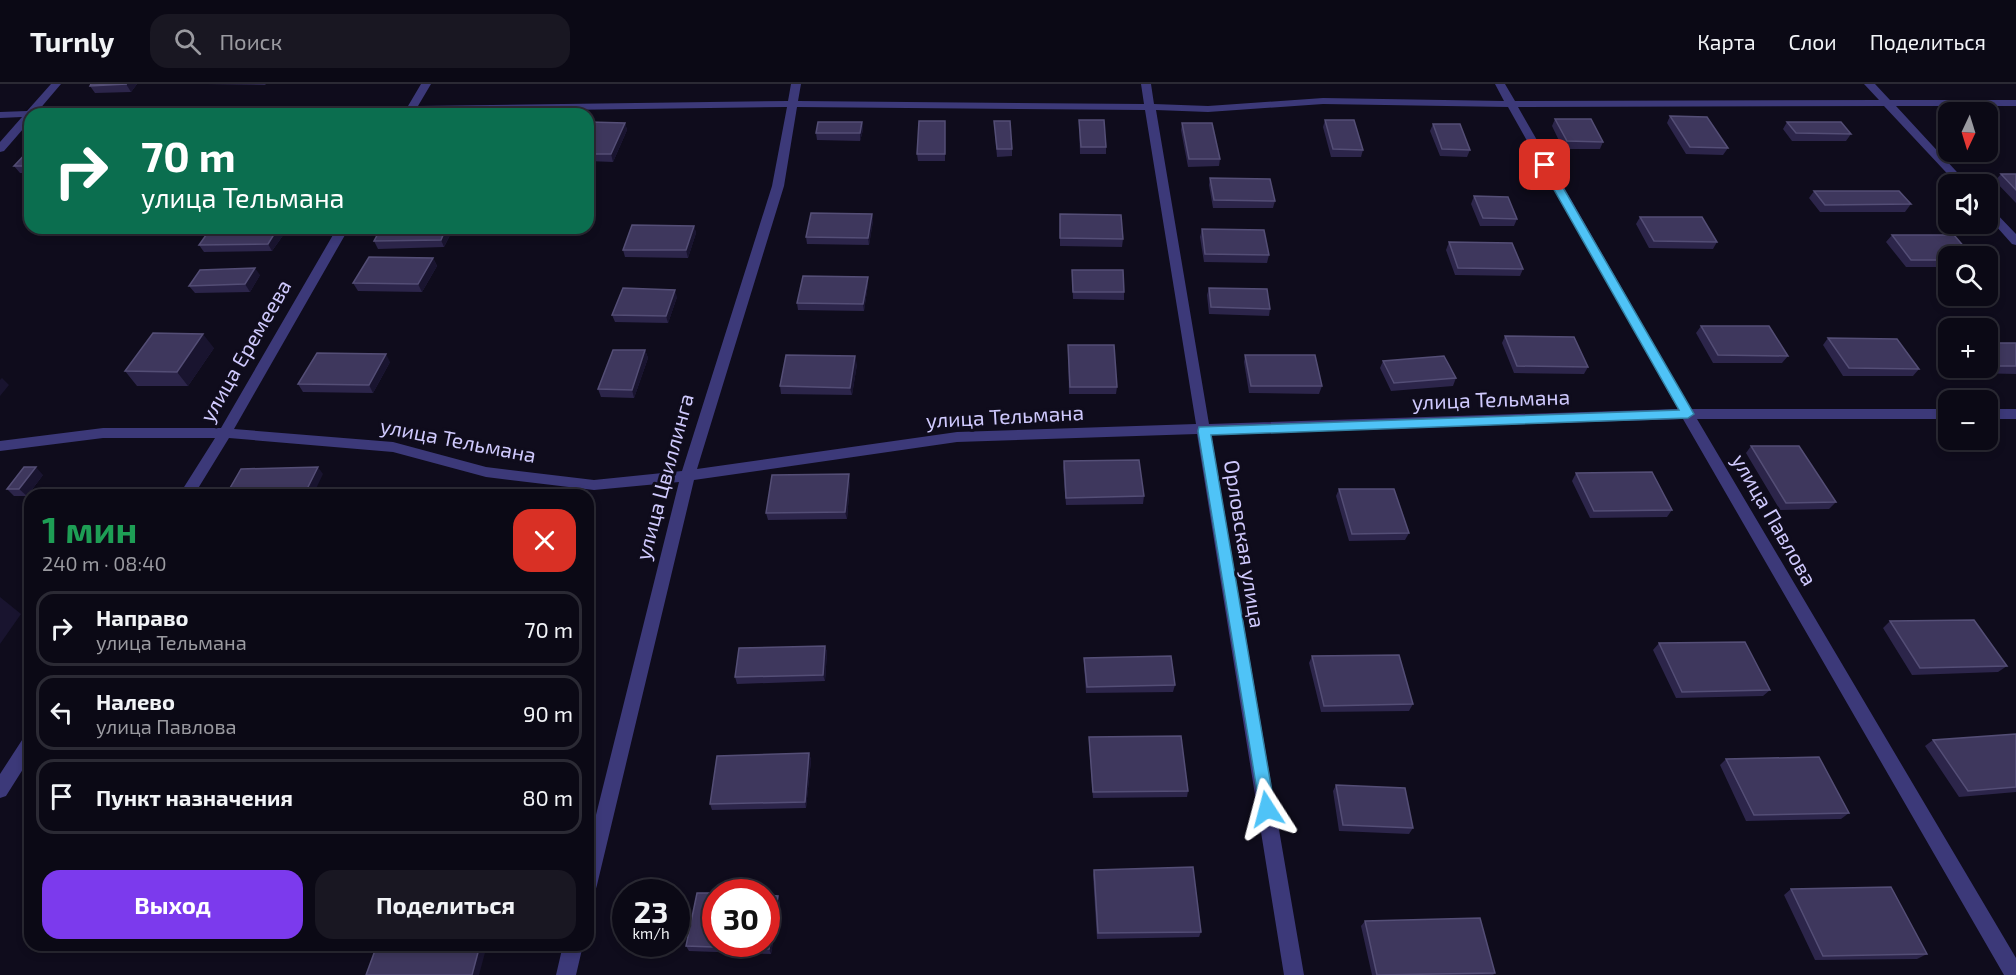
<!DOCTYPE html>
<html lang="ru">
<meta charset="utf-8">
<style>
body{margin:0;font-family:"Exo 2",sans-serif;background:#191722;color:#f1f3f6;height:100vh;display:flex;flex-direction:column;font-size:22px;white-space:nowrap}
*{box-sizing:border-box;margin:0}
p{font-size:20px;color:#9a9aa0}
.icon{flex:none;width:33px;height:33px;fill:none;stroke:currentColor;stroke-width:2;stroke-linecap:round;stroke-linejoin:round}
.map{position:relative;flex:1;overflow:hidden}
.drawer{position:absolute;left:24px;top:405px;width:570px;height:462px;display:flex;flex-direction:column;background:#0b0915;border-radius:18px;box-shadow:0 3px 9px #0003,0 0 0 2px #2b2a34}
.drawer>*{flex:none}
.top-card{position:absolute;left:24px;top:24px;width:570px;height:126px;border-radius:18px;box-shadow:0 3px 9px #0003,0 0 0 2px #2b2a34;background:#0b6e4f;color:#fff;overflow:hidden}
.needle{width:39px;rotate:184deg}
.buttons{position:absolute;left:1938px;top:18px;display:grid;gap:12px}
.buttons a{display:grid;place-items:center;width:60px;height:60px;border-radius:12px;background:#0b0915;box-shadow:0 3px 9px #0003,0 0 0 2px #2b2a34;font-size:30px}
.speed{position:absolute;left:612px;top:795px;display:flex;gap:12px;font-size:30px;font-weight:700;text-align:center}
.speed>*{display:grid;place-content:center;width:78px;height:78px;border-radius:50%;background:#0b0915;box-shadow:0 3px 9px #0003,0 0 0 2px #2b2a34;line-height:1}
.speed small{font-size:15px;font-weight:400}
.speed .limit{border:9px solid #d22;background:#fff;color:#111}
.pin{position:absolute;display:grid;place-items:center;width:51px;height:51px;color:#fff;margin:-26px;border-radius:12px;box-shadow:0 3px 9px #0006}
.me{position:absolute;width:66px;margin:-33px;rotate:351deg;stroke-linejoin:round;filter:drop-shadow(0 0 4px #0008)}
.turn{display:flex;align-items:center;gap:21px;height:126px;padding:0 18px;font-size:27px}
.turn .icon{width:78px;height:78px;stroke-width:2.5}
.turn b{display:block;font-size:42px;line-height:51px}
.round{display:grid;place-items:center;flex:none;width:63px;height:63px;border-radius:18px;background:#191722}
.summary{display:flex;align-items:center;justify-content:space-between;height:102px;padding:0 18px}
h1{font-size:36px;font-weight:700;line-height:45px;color:#1e9e55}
.primary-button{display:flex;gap:12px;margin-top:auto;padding:12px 18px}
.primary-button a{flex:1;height:69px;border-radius:18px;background:#7c3aed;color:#fff;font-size:24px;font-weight:700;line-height:69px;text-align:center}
.primary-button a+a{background:#191722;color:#f1f3f6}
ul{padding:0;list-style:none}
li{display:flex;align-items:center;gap:18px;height:75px;margin:0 12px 9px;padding:0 6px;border:3px solid #2b2a34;border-radius:18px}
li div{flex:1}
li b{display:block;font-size:22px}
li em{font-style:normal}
header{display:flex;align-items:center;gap:36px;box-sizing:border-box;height:84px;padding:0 30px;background:#0b0915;border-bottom:2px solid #2b2a34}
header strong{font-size:28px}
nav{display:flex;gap:33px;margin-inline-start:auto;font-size:21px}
.search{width:420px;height:54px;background:#191722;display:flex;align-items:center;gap:15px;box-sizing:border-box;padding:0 21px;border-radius:18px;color:#9a9aa0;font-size:22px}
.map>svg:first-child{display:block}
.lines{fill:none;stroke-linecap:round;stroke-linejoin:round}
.minor{fill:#3c3979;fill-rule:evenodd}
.wall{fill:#2c254a}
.shaded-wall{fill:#19142f}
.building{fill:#3e375d;stroke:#544e76;stroke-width:1.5}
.route{fill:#4fc3f7;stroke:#337fa1;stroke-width:1.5}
.labels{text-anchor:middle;stroke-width:6;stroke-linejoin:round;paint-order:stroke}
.street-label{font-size:21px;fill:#cfc9fd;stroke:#0f0c1c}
</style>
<header>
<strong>Turnly</strong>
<div class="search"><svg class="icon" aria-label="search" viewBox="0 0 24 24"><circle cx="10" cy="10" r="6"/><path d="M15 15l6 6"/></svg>Поиск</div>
<nav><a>Карта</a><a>Слои</a><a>Поделиться</a></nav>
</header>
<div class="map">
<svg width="2016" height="891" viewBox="0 0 2016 891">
<rect width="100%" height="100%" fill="#0f0c1c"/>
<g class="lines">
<path class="minor" d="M51,0h10l-23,27 370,-5 13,-22h10l-13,22 370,-5 3,-17h10l-3,17 346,3 -3,-20h10l3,20 54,2 115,-8 181,3 -9,-17h10l10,17 364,-1 -15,-16h11l15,16h126v6h-120l72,78h-11l-73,-78 -366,1 173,302h257v10h-251l319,539v17h-12l-321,-556 -472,15 93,541h-20l-87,-541 -240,8 -263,38 -97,405 -2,7 -7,2v-47l91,-365 -85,8 -108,-13 -93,-25 -164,-14 -35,57h-15l36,-57h-112l-103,13v-10l103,-13h118l116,-200h12l-115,201 159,13 93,25 108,13 88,-9 90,-285 15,-79 -373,5 -1,2h-383v7l-26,30 -4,1v-10l22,-25 -22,1v-6l27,-1zM1323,20l185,3 170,302 -469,15 -53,-314 52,2zM797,23l348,3 51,314 -239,8 -260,37 87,-283z
M1988,124l4,1 24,25v11l-4,-1 -24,-27z
M1988,325h28v10h-28z
M30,651v23l-24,38 -6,2v-24l24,-37z
M563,861h20l-7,30h-20z"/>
</g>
<path class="wall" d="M91,0h46l-6,8 -36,1 -5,-7z
M206,0h60l-1,1z
M1670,32l58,32 -5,7 -37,-1 -19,-31z
M1555,35l48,23 -3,7h-37l-11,-23z
M1079,36l27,27v7h-26z
M1325,36l38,30 -2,7h-30l-8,-30z
M994,37l18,28v7l-15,1z
M862,38l1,8 -3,11 -43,-1 -1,-7z
M1787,38l64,12 -5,7h-54l-9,-12z
M625,39l2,7 -14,32 -25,-1v-36z
M1182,39l38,36 -1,7 -31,1 -7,-37z
M1433,40l37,26 -3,7 -27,-1 -10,-25z
M945,44v33h-27l-1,-7z
M30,65v24h-10l-6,-7z
M2001,90h15v29l-21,-22z
M1210,94l65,23 -2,7h-60l-4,-23z
M1814,107l97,13 -6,8h-85l-11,-14z
M1474,112l43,23 -3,7h-34l-9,-22z
M872,130l1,7 -4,24 -62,-1 -1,-7z
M1640,133l77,25 -4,7 -64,-1 -13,-24z
M1060,138l63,17 -1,8 -62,-1z
M694,142l2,7 -8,25 -63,-1 -2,-7z
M211,144h69l4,6 -12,17 -68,1 -5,-7z
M381,144h71l1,1 -9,18 -66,2 -4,-8z
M1202,145l67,26 -2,8 -63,-1 -4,-25z
M1892,151l56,21v11h-42l-20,-25z
M1449,158l74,27 -3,7 -65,-1 -9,-25z
M433,174l4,8 -15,26 -64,-1 -5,-8z
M1072,186l52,22v8l-51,-1z
M260,191l-10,17 -55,1 -6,-7z
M868,193v7l-4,27 -66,-1 -1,-7z
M1209,204l61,21 -1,7 -60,-2 -2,-19z
M677,213l-9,26 -53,-1 -3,-7z
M1701,242l87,30 -6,7h-69l-17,-30z
M1505,252l83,31 -4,7 -70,-1 -12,-30z
M1828,254l91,31 -6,7h-70l-20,-31z
M1988,259h28v31l-44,-1 -5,-5h21z
M1068,261l49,42 -1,7h-47z
M214,264l-26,38h-51l-12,-15z
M645,266l3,8 -14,40 -33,-1 -3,-8z
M1245,271l77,31 -3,8 -70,-1 -5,-31z
M1383,277l73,17 -3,8 -62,5 -11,-23z
M390,278l-17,31 -70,-1 -5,-8z
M857,280l-5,31 -71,-1 -1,-8z
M1751,362l85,56 -7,7 -49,1 -34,-57z
M1064,377l80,35 -1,8 -77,1 -3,-37z
M1576,389l96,37 -5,7 -77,1 -18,-37z
M43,391l-16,21h-13l-7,-7z
M850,398l-3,37 -79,1 -2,-7z
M1339,405l70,44 -4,7 -56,1 -13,-45z
M1890,537l117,45 -9,6 -86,3 -29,-47z
M1659,559l111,47 -7,6 -87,2 -23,-48z
M825,562l2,6 -2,29 -88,3 -2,-7z
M1312,572l101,48 -4,7 -88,1 -12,-49z
M1084,574l91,27 -2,7 -87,1 -2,-28z
M2016,650v58l-57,5 -34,-51 8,-6z
M1089,653l99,54 -1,6 -94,1 -4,-54z
M809,669l2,7 -5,48 -94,2 -2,-6z
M1726,675l123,54 -8,6 -95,2 -26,-56z
M1336,701l77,43 -4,6 -70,-3 -6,-40z
M1094,786l107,62 -2,5 -102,2 -4,-64z
M1791,805l136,65 -10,5 -102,1 -31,-65z
M780,817l-9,53 -82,-3 -3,-5z
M1365,837l130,52 -2,2h-121l-11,-49z"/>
<path class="shaded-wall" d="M126,0h11l-6,8z
M862,38l1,8 -3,11v-8z
M625,39l2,7 -14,32 -2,-8z
M872,130l1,7 -4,24 -1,-7z
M694,142l2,7 -8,25 -2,-8z
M278,144h2l4,6 -12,17 -4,-7z
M446,144h6l1,1 -9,18 -3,-7z
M433,174l4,8 -15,26 -4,-8z
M255,184l5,7 -10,17 -5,-8z
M868,193v7l-4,27 -1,-7z
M675,206l2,7 -9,26 -2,-7z
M203,250l11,14 -26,38 -11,-14z
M645,266l3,8 -14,40 -2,-8z
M386,270l4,8 -17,31 -4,-8z
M855,272l2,8 -5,31 -2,-7z
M2,294l7,7 -9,11v-16z
M36,383l7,8 -16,21 -8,-7z
M318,383l5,7 -10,21h-9z
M849,390l1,8 -3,37 -2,-7z
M0,513l21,17 -21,30z
M825,562l2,6 -2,29 -2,-6z
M809,669l2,7 -5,48 -1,-6z
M778,812l2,5 -9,53 -2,-5z
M480,861h7l-8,30h-7z"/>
<path class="building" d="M91,0h36l-37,2z
M1670,32l37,1 21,31 -38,-1z
M1555,35h36l12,23 -36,-1z
M1079,36h25l2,27h-25z
M1325,36h29l9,30 -30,-1z
M919,37h26v33h-28z
M994,37h16l2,28h-15z
M589,38l36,1 -14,31h-23v-29z
M818,38h44l-2,11h-44z
M1787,38h54l10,12 -55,-1z
M1182,39h30l8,36h-31z
M1433,40h27l10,26 -28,-1z
M30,65v17h-16z
M2001,90h15v16z
M1210,94l60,1 5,22 -61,-1z
M1814,107h85l12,13 -86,1z
M1474,112l34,1 9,22 -34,-1z
M811,129l61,1 -4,24 -62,-1z
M1060,130l61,1 2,24 -63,-1z
M1640,133h62l15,25 -63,-1z
M632,141l62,1 -8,24h-63z
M211,144h67l-10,16 -69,1z
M381,144h65l-5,12 -67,1z
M1202,145l62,1 5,25 -64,-1z
M1892,151h62l18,21h-24v4h-37z
M1449,158l63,1 11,26 -65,-1z
M369,173l64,1 -15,26 -65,-1z
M255,184l-10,16 -56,2 11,-16z
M1072,186h51l1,22h-51z
M803,192l65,1 -5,27 -66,-1z
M623,204l52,2 -9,26 -54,-1z
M1209,204l58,1 3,20 -59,-2z
M1701,242h68l19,30 -70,-1z
M153,249l50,1 -26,38 -52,-1z
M1505,252l69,1 14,30 -71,-1z
M1828,254l69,1 22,30 -70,-1z
M1988,259h28v23h-28z
M1068,261h46l3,42h-47z
M613,266h32l-13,40 -34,-1z
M317,269l69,1 -17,31 -71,-1z
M786,271l69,1 -5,32 -70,-2z
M1245,271h70l7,31h-71z
M1444,272l12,22 -62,5 -11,-22z
M1751,362h48l37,56 -50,1z
M1139,376l5,36 -78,2 -2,-37z
M24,383h12l-17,22h-12z
M318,383l-14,28h-78l15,-26z
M1652,388l20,38 -78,1 -18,-38z
M849,390l-4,38 -79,1 6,-38z
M1339,405h55l15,44 -57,1z
M1974,536l33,46 -87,2 -30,-47z
M1745,558l25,48 -88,2 -23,-49z
M825,562l-2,29 -88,2 4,-29z
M1399,571l14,49 -89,2 -12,-50z
M1171,572l4,29 -88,2 -3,-29z
M2016,650v53l-48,4 -35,-51z
M1181,652l7,55 -95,1 -4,-55z
M809,669l-4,49 -95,2 7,-48z
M1819,673l30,56 -95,2 -28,-56z
M1336,701l69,3 8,40 -70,-3z
M1193,783l8,65 -103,1 -4,-63z
M1891,803l36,67 -104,2 -32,-67z
M697,809h19v51h50v-49l12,1 -9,53 -83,-3z
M1480,834l15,55 -118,2 -12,-54z
M377,861h103l-8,30h-106z"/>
<path class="route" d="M1542,78l8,3 144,249 -6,4 -477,17 64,374 -3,6 -5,2 -6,-2 -63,-384 1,-4 480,-17 -139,-245z"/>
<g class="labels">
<g class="street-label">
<text transform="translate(246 267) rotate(-60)" y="7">улица Еремеева</text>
<text transform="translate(1491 316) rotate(-2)" y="7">улица Тельмана</text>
<text transform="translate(1005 333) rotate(-3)" y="7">улица Тельмана</text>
<text transform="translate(458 357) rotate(11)" y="7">улица Тельмана</text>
<text transform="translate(665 393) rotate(-75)" y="7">улица Цвиллинга</text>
<text transform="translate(1774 436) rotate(60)" y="7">улица Павлова</text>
<text transform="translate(1244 460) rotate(81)" y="7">Орловская улица</text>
</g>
</g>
</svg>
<div class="buttons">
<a><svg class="needle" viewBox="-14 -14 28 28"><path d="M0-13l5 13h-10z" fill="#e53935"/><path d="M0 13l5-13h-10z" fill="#9a9aa0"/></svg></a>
<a><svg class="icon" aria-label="sound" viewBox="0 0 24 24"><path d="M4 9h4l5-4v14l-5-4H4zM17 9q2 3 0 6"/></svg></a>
<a><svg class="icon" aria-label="search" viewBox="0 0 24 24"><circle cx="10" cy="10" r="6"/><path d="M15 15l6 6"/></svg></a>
<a>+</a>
<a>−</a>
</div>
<div class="speed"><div>23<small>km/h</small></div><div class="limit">30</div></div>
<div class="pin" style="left:1545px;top:81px;background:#d93025"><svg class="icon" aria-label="arrive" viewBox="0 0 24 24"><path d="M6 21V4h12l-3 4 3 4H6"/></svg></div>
<svg class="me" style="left:1267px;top:725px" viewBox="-20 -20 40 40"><path d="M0-17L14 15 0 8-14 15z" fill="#4fc3f7" stroke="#fff" stroke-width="4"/></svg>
<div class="top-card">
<div class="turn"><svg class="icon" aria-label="right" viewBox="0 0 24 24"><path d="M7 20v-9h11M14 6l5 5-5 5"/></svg><div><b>70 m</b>улица Тельмана</div></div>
</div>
<section class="drawer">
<div class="summary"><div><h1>1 мин</h1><p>240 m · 08:40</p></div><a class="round" style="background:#d93025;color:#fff"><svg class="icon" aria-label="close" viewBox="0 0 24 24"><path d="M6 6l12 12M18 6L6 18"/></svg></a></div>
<ul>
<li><svg class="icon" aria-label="right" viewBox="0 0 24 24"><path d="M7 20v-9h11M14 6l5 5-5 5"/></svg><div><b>Направо</b><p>улица Тельмана</p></div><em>70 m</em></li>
<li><svg class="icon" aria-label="left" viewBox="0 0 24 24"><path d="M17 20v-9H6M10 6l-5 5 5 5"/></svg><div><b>Налево</b><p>улица Павлова</p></div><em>90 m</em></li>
<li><svg class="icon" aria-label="arrive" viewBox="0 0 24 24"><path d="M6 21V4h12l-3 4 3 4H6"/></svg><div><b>Пункт назначения</b></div><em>80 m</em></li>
</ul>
<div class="primary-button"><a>Выход</a><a>Поделиться</a></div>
</section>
</div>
